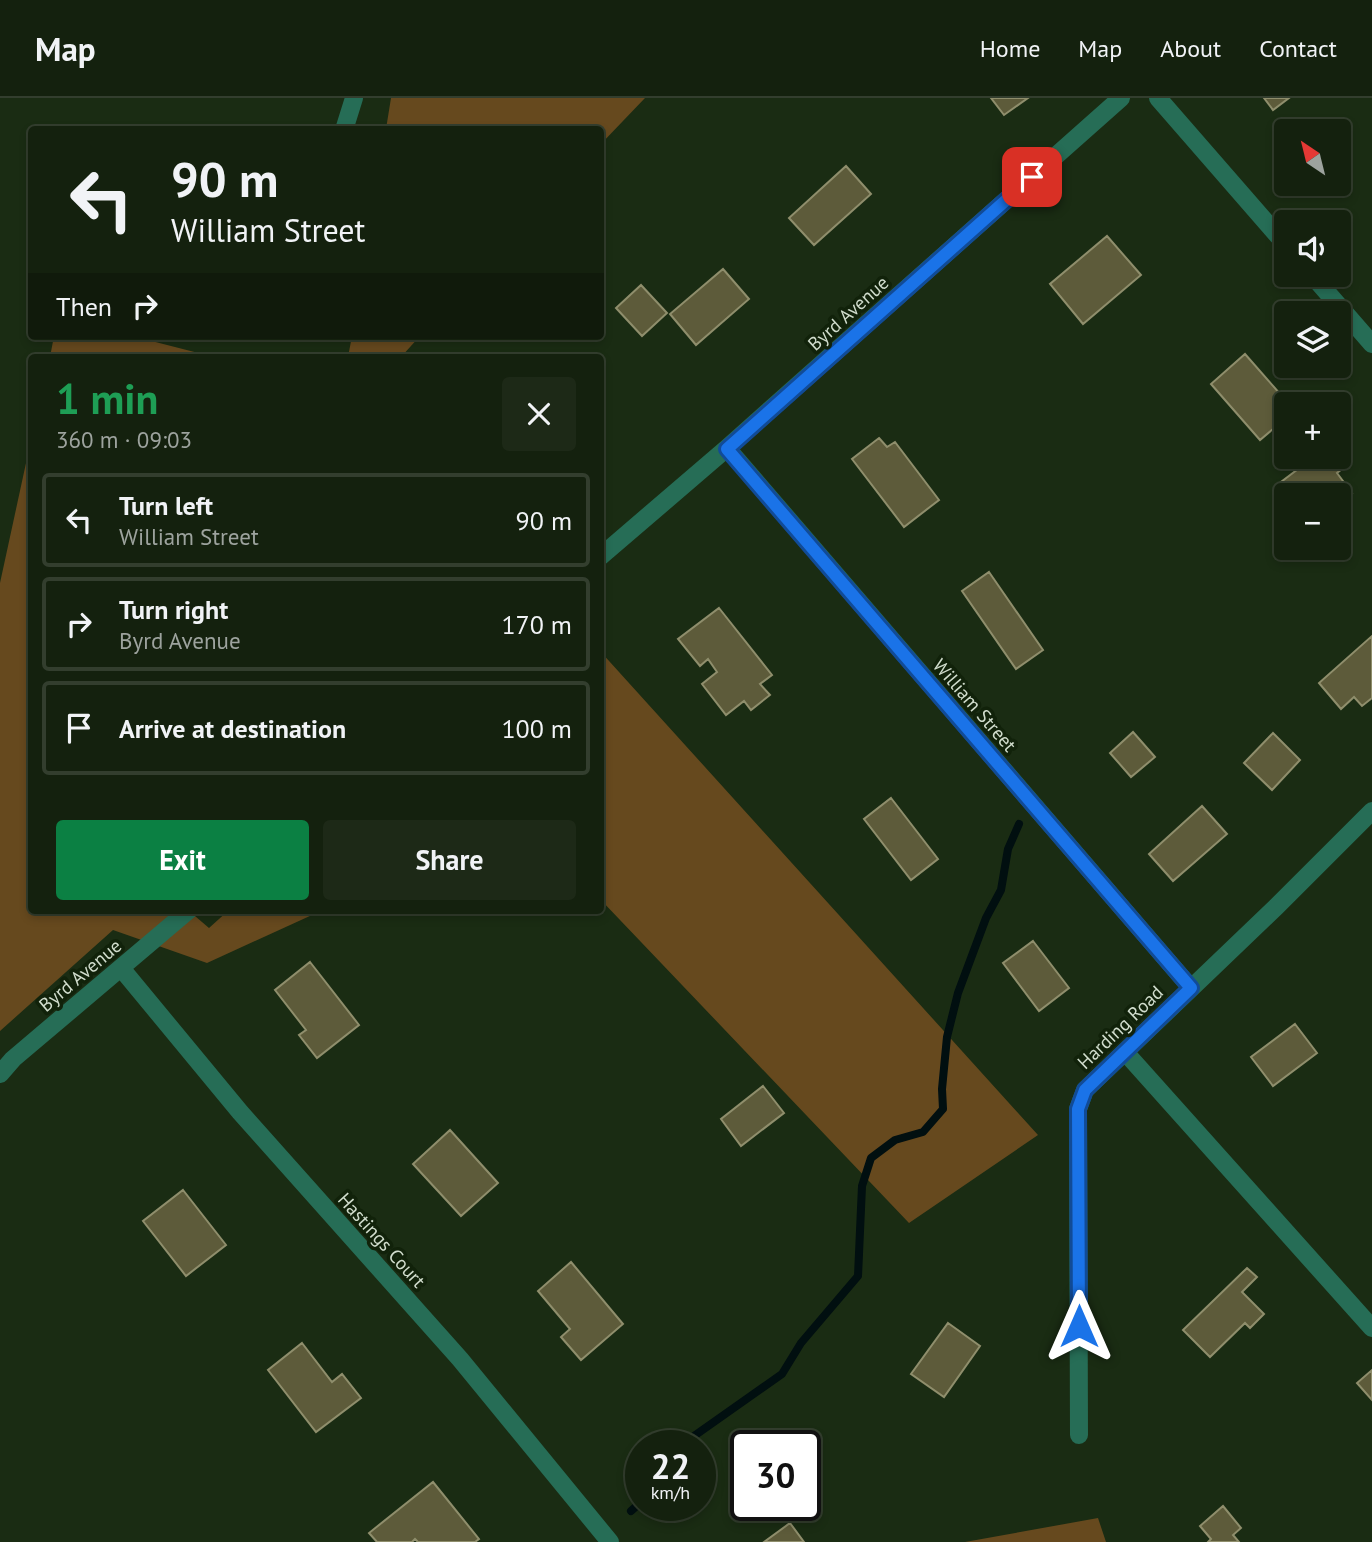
<!DOCTYPE html>
<meta charset="utf-8">
<style>
body{margin:0;font-family:"PT Sans",sans-serif;background:#1d2917;color:#f1f3f6;height:100vh;display:flex;flex-direction:column;font-size:26px;white-space:nowrap}
*{box-sizing:border-box;margin:0}
p{font-size:23px;color:#9da39e}
.icon{flex:none;width:38px;height:38px;fill:none;stroke:currentColor;stroke-width:2;stroke-linecap:round;stroke-linejoin:round}
.map{position:relative;flex:1;overflow:hidden}
.panel{position:absolute;left:28px;top:256px;width:576px;height:560px;display:flex;flex-direction:column;background:#14210e;border-radius:7px;box-shadow:0 4px 10px #0003,0 0 0 2px #333e2e}
.panel>*{flex:none}
.banner{position:absolute;left:28px;top:28px;width:576px;height:214px;border-radius:7px;box-shadow:0 4px 10px #0003,0 0 0 2px #333e2e;background:#14210e;color:#f1f3f6;overflow:hidden}
.needle{width:46px;rotate:325deg}
.controls{position:absolute;left:1274px;top:21px;display:grid;gap:14px}
.controls a{display:grid;place-items:center;width:77px;height:77px;border-radius:7px;background:#14210e;box-shadow:0 4px 10px #0003,0 0 0 2px #333e2e;font-size:35px}
.speed{position:absolute;left:625px;top:1332px;display:flex;gap:14px;font-size:35px;font-weight:700;text-align:center}
.speed>*{display:grid;place-content:center;width:91px;height:91px;border-radius:50%;background:#14210e;box-shadow:0 4px 10px #0003,0 0 0 2px #333e2e;line-height:1}
.speed small{font-size:18px;font-weight:400}
.speed .limit{border:4px solid #111;border-radius:10px;background:#fff;color:#111}
.pin{position:absolute;display:grid;place-items:center;width:60px;height:60px;color:#fff;margin:-30px;border-radius:14px;box-shadow:0 4px 10px #0006}
.me{position:absolute;width:77px;margin:-38px;rotate:0deg;stroke-linejoin:round;filter:drop-shadow(0 0 5px #0008)}
.turn{display:flex;align-items:center;gap:24px;height:147px;padding:0 28px;font-size:32px}
.turn .icon{width:91px;height:91px;stroke-width:2.5}
.turn b{display:block;font-size:49px;line-height:60px}
.then{display:flex;align-items:center;height:66px;padding:0 28px;background:#0003;gap:14px;font-size:26px}
.round{display:grid;place-items:center;flex:none;width:74px;height:74px;border-radius:7px;background:#1d2917}
.headline{display:flex;align-items:center;justify-content:space-between;height:119px;padding:0 28px}
h1{font-size:42px;font-weight:800;line-height:52px;color:#1e9e55}
.cta{display:flex;gap:14px;margin-top:auto;padding:14px 28px}
.cta a{flex:1;height:80px;border-radius:7px;background:#0b8043;color:#fff;font-size:28px;font-weight:800;line-height:80px;text-align:center}
.cta a+a{background:#1d2917;color:#f1f3f6}
ul{padding:0;list-style:none}
li{display:flex;align-items:center;gap:21px;height:94px;margin:0 14px 10px;padding:0 14px;border:4px solid #333e2e;border-radius:7px}
li div{flex:1}
li b{display:block;font-size:26px}
li em{font-style:normal}
header{display:flex;align-items:center;gap:42px;box-sizing:border-box;height:98px;padding:0 35px;background:#14210e;border-bottom:2px solid #333e2e}
header strong{font-size:33px}
nav{display:flex;gap:38px;margin-inline-start:auto;font-size:24px}
.map>svg:first-child{display:block}
.forest{fill:#66491e}
.lines{fill:none;stroke-linecap:round;stroke-linejoin:round}
.stream{stroke:#010f10;stroke-width:8}
.building{fill:#5d5b3a;stroke:#8f8e6c;stroke-width:2}
.minor{stroke:#266d56;stroke-width:18}
.route-casing{stroke:#114b97;stroke-width:18}
.route{stroke:#1a73e8;stroke-width:12}
.labels{text-anchor:middle;stroke-width:7;stroke-linejoin:round;paint-order:stroke}
.street-label{font-size:19px;fill:#d0dccc;stroke:#11220a}
</style>
<header>
<strong>Map</strong>
<nav><a>Home</a><a>Map</a><a>About</a><a>Contact</a></nav>
</header>
<div class="map">
<svg width="1372" height="1444" viewBox="0 0 1372 1444">
<rect width="100%" height="100%" fill="#1a2c13"/>
<path class="forest" d="M391,0h254l-45,47v-15l-214,-1z
M54,238h78l82,21h-164z
M352,238h68l-19,21h-53z
M31,342l1,470h156l21,18 20,-18h94l-116,53 -94,-33 -113,101v-448z
M600,553l438,484 -129,88 -309,-324z
M1098,1420l8,24h-141z"/>
<g class="lines">
<path class="stream" d="M687,1348l7,-10 88,-62 19,-31 57,-67 4,-90 9,-28 24,-18 28,-8 20,-23 -1,-20 5,-52 11,-44 28,-75 15,-28 7,-41 11,-25
M631,1413l9,-8"/>
</g>
<path class="building" d="M991,0h37l-24,17z
M1264,0h25l-16,12z
M846,68l25,28 -57,51 -25,-27z
M1107,138l34,39 -58,49 -33,-40z
M723,171l26,30 -53,46 -26,-31z
M641,187l26,28 -25,23 -26,-28z
M1245,256l44,50h-3v14l-26,22 -49,-56z
M879,340l8,9 8,-5 44,58 -35,27 -52,-68z
M1339,356l8,11 -10,8 15,20 -13,11v-9h-48l-10,-13 33,-25h25z
M989,474l54,78 -27,19 -54,-78z
M719,510l53,67 -12,9 10,11 -19,15 -7,-9 -18,14 -24,-31 15,-12 -9,-13 -8,7 -22,-27z
M1372,538v62l-10,8 -8,-9 -13,12 -22,-26z
M1133,634l22,25 -24,20 -21,-24z
M1273,635l27,27 -28,30 -28,-27z
M891,700l47,61 -27,21 -47,-61z
M1202,708l25,28 -54,47 -24,-27z
M1033,843l36,47 -30,23 -36,-48z
M310,864l49,63 -42,33 -18,-23 7,-5 -31,-40z
M1295,926l22,29 -44,33 -22,-29z
M763,988l21,27 -43,33 -20,-27z
M450,1032l48,53 -37,33 -48,-52z
M183,1092l43,55 -40,31 -43,-55z
M571,1164l52,62 -42,36 -20,-23 9,-8 -32,-38z
M1247,1170l10,9 -15,15 22,22 -14,14 -5,-5 -35,34 -27,-27z
M948,1225l32,23 -36,51 -33,-23z
M302,1245l30,39 10,-8 19,24 -45,34 -48,-62z
M1372,1272v30l-15,-17z
M433,1384l46,57 -4,3h-57l-3,-3 -3,3h-35l-8,-9z
M1223,1408l18,22 -8,7 6,7h-31l3,-3 -11,-13z
M790,1425l14,19h-40z"/>
<g class="lines">
<path class="minor" d="M1158,0l128,147
M344,32l10,-32
M1312,177l60,69
M727,350l464,540
M600,459l127,-109 394,-350
M121,870l119,144 220,247 150,183
M1125,954l247,276
M0,976l13,-15 176,-149
M1079,1337l-1,-326 7,-19 191,-183 96,-96"/>
</g>
<g class="lines">
<g class="route-casing">
<path id="route" d="M1032,79l-305,272 464,539 -106,102 -7,19 1,217"/>
</g>
<use href="#route" class="route"/>
</g>
<g class="labels">
<g class="street-label">
<text transform="translate(848 215) rotate(-42)" y="7">Byrd Avenue</text>
<text transform="translate(975 607) rotate(49)" y="7">William Street</text>
<text transform="translate(80 877) rotate(-40)" y="7">Byrd Avenue</text>
<text transform="translate(1120 929) rotate(-44)" y="7">Harding Road</text>
<text transform="translate(382 1142) rotate(48)" y="7">Hastings Court</text>
</g>
</g>
</svg>
<div class="controls">
<a><svg class="needle" viewBox="-14 -14 28 28"><path d="M0-13l5 13h-10z" fill="#e53935"/><path d="M0 13l5-13h-10z" fill="#9da39e"/></svg></a>
<a><svg class="icon" aria-label="sound" viewBox="0 0 24 24"><path d="M4 9h4l5-4v14l-5-4H4zM17 9q2 3 0 6"/></svg></a>
<a><svg class="icon" aria-label="layers" viewBox="0 0 24 24"><path d="M12 4l9 5-9 5-9-5zM3 14l9 5 9-5"/></svg></a>
<a>+</a>
<a>−</a>
</div>
<div class="speed"><div>22<small>km/h</small></div><div class="limit">30</div></div>
<div class="pin" style="left:1032px;top:79px;background:#d93025"><svg class="icon" aria-label="arrive" viewBox="0 0 24 24"><path d="M6 21V4h12l-3 4 3 4H6"/></svg></div>
<svg class="me" style="left:1079px;top:1228px" viewBox="-20 -20 40 40"><path d="M0-17L14 15 0 8-14 15z" fill="#1a73e8" stroke="#fff" stroke-width="4"/></svg>
<div class="banner">
<div class="turn"><svg class="icon" aria-label="left" viewBox="0 0 24 24"><path d="M17 20v-9H6M10 6l-5 5 5 5"/></svg><div><b>90 m</b>William Street</div></div>
<div class="then">Then<svg class="icon" aria-label="right" viewBox="0 0 24 24"><path d="M7 20v-9h11M14 6l5 5-5 5"/></svg></div>
</div>
<section class="panel">
<div class="headline"><div><h1>1 min</h1><p>360 m · 09:03</p></div><a class="round"><svg class="icon" aria-label="close" viewBox="0 0 24 24"><path d="M6 6l12 12M18 6L6 18"/></svg></a></div>
<ul>
<li><svg class="icon" aria-label="left" viewBox="0 0 24 24"><path d="M17 20v-9H6M10 6l-5 5 5 5"/></svg><div><b>Turn left</b><p>William Street</p></div><em>90 m</em></li>
<li><svg class="icon" aria-label="right" viewBox="0 0 24 24"><path d="M7 20v-9h11M14 6l5 5-5 5"/></svg><div><b>Turn right</b><p>Byrd Avenue</p></div><em>170 m</em></li>
<li><svg class="icon" aria-label="arrive" viewBox="0 0 24 24"><path d="M6 21V4h12l-3 4 3 4H6"/></svg><div><b>Arrive at destination</b></div><em>100 m</em></li>
</ul>
<div class="cta"><a>Exit</a><a>Share</a></div>
</section>
</div>
